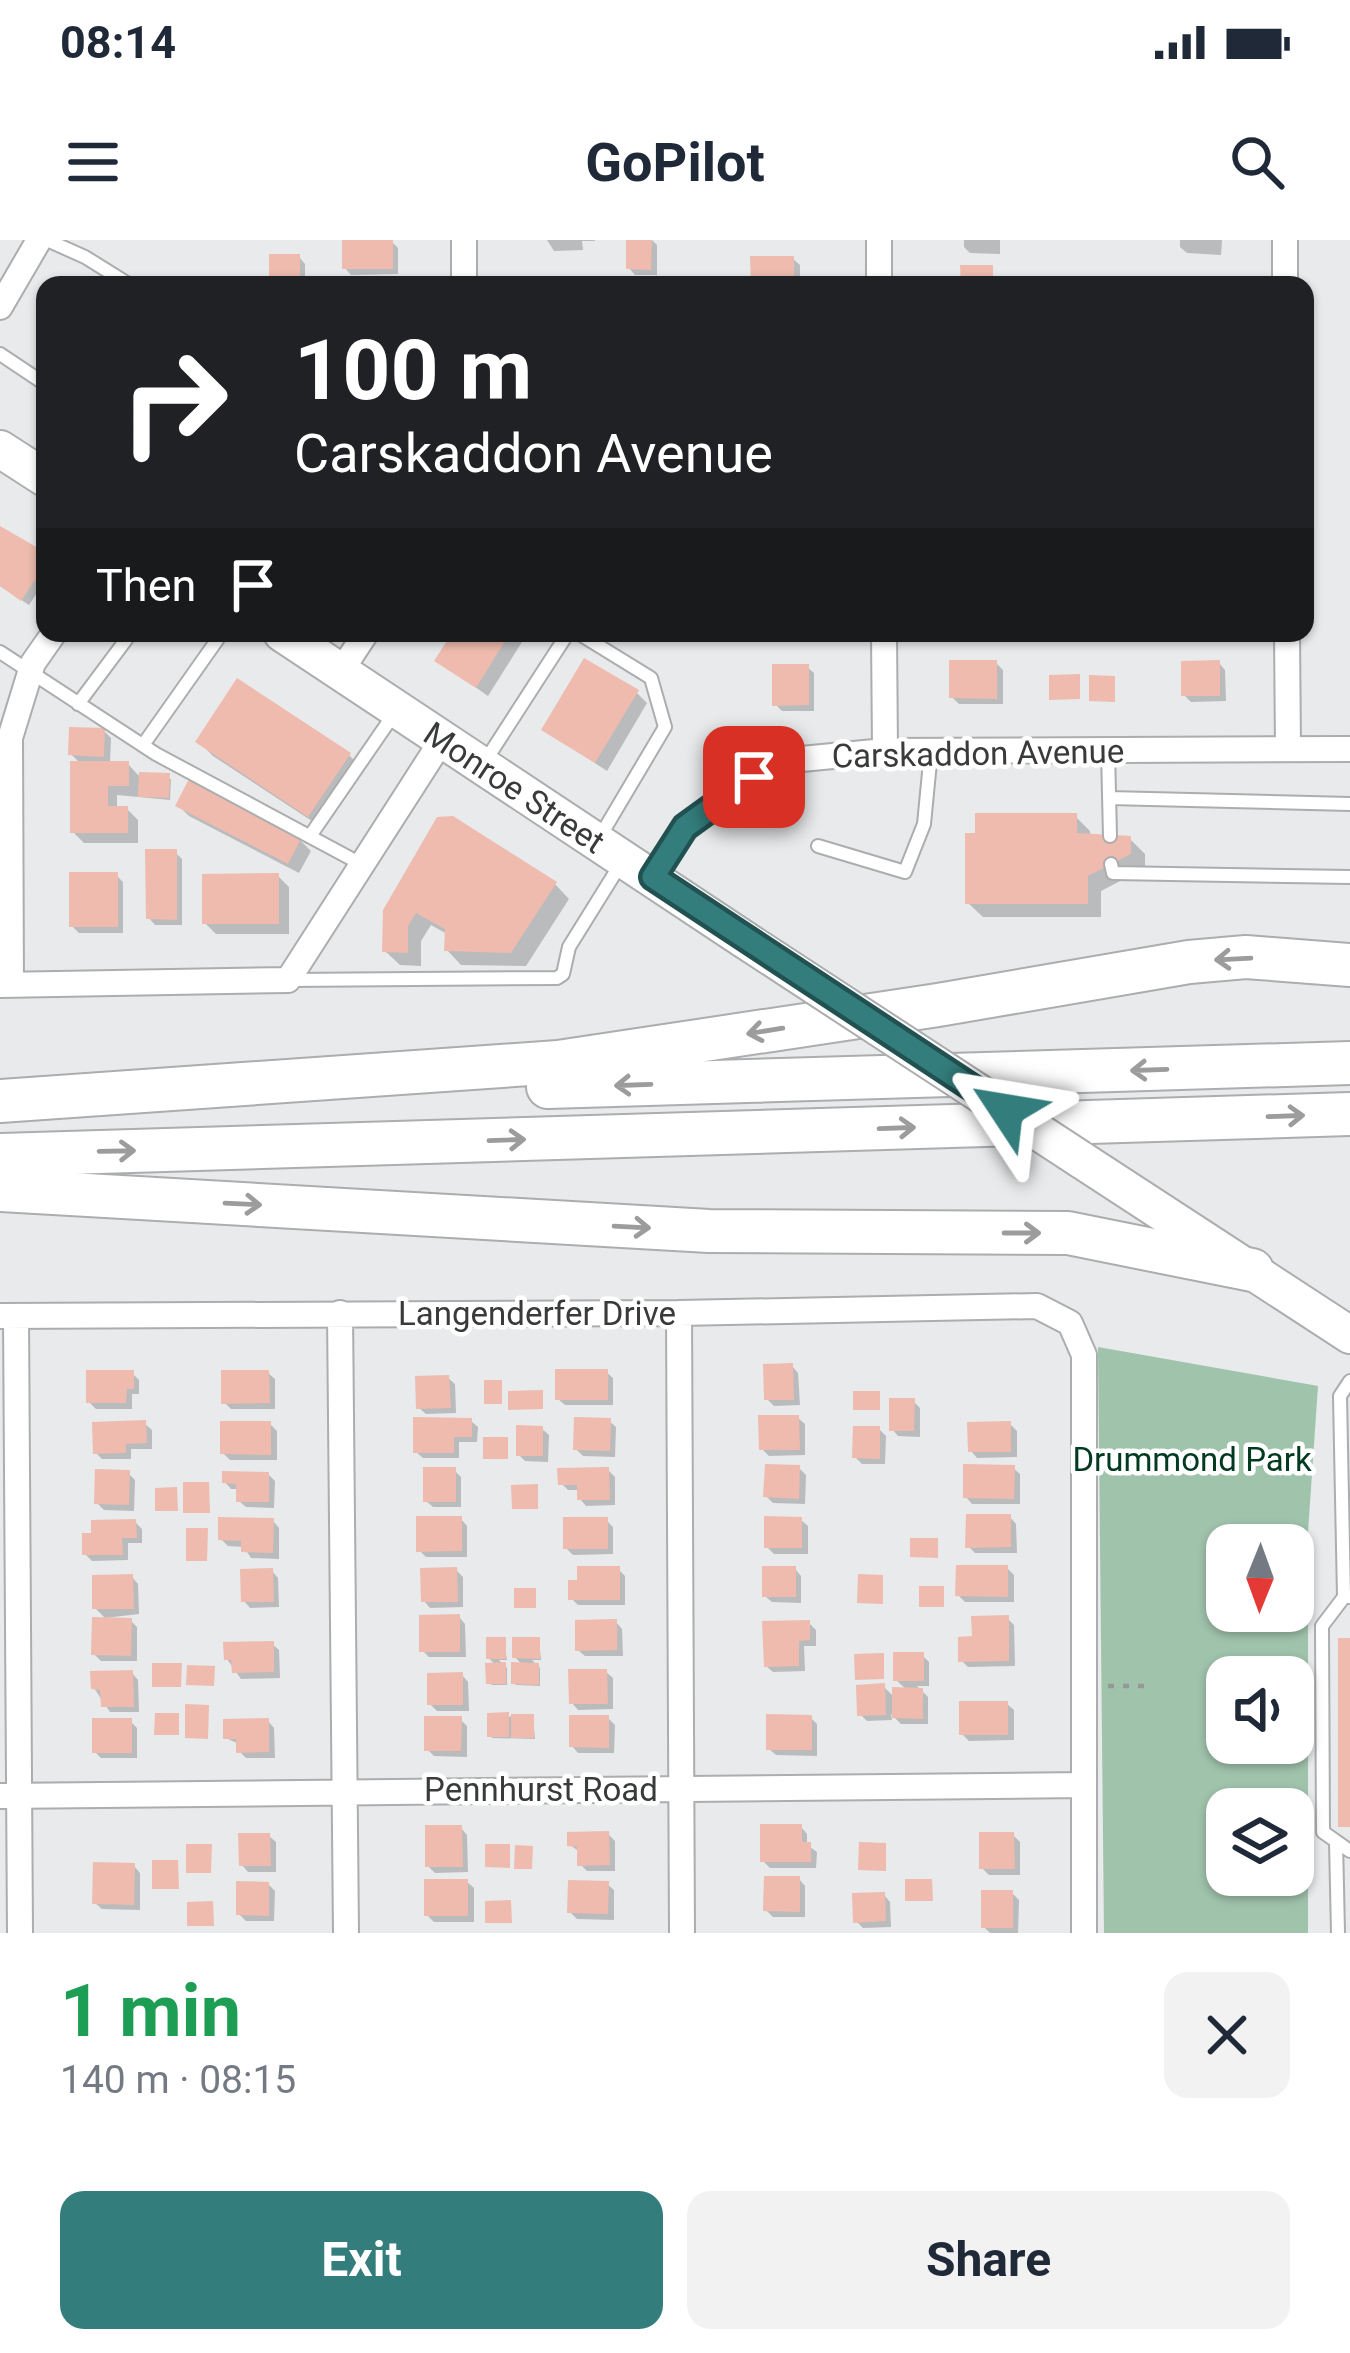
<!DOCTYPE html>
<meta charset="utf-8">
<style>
body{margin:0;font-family:Roboto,sans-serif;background:#f2f2f3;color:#1f2937;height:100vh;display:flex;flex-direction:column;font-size:45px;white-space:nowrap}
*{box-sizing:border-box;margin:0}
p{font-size:39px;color:#747a83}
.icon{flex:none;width:66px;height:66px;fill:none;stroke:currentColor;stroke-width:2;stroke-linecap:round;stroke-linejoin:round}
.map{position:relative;height:1693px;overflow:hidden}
.drawer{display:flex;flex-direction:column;background:#fff;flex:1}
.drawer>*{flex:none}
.banner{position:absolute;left:36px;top:36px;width:1278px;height:366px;border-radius:24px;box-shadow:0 3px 9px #0004;background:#202124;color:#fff;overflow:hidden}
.needle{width:78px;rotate:181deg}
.controls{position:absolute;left:1206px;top:1284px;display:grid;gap:24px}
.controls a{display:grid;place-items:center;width:108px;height:108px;border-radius:24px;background:#fff;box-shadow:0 3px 9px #0004;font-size:60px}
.pin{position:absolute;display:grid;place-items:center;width:102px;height:102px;color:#fff;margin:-51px;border-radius:24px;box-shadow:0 6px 18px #0006}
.me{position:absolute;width:132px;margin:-66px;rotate:303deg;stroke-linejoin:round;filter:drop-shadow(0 0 9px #0008)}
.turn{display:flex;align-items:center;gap:42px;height:252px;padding:0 60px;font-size:54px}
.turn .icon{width:156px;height:156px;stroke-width:2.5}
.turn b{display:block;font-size:84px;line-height:102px}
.then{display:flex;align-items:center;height:114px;padding:0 60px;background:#0003;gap:24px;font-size:45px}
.round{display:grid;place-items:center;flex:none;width:126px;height:126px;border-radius:24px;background:#f2f2f3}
.overview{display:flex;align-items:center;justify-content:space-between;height:204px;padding:0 60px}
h1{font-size:72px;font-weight:700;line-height:90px;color:#1e9e55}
.button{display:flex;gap:24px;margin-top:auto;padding:24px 60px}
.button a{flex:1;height:138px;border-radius:24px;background:#347d7d;color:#fff;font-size:48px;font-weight:700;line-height:138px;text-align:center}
.button a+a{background:#f2f2f3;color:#1f2937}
.status{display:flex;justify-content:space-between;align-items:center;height:84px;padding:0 60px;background:#fff;direction:ltr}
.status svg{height:33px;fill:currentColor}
header{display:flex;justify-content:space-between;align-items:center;height:156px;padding:0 60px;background:#fff;font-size:54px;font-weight:700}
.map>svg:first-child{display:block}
.green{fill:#a0c3ac;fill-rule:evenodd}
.shadow{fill:#0003}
.building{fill:#eebbae}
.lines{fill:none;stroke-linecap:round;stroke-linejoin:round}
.service-casing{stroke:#abadae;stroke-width:16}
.minor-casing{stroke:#abadae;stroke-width:28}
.primary-casing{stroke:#abadae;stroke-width:40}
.motorway-casing{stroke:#abadae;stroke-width:46}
.path{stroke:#969798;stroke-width:4.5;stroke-dasharray:6 9;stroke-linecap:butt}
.service{stroke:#fff;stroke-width:12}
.minor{stroke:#fff;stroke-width:24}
.primary{stroke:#fff;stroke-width:36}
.motorway{stroke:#fff;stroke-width:42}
.primary-bridge-casing{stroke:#abadae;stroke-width:40;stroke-linecap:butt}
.primary-bridge{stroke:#fff;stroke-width:36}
.oneway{stroke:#9c9c9c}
.route-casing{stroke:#225151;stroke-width:30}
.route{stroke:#347d7d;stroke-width:21}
.labels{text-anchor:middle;stroke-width:9;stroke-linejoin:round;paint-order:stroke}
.street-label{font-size:33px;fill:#393a3a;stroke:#fff}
.park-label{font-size:33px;fill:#003a20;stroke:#fff}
</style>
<div class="status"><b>08:14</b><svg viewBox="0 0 49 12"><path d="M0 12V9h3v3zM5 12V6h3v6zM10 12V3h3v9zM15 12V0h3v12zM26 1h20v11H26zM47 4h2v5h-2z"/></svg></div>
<header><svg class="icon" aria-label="menu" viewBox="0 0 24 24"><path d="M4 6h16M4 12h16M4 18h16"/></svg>GoPilot<svg class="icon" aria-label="search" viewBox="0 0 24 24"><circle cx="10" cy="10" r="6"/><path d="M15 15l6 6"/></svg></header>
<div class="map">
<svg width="1350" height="1693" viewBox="0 0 1350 1693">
<rect width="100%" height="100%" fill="#e8eaeb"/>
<path class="green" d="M1098,1107l220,39 -10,146v401h-204zM1227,1305h66v66h-66zM1227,1437h66v66h-66zM1227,1569h66v66h-66z"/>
<path class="shadow" d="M547,0h48v1h-13l1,9 -29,1z
M629,0h23l5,5v30h-22l-6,-7z
M964,0h36v14l-30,-1 -6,-6z
M1180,0h42l-1,15 -34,-2 -7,-6z
M391,1l7,7v26l-47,1 -6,-7z
M299,17l6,7v21h-33z
M793,19l7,6v20h-46z
M1167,41h42l3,4h-45z
M0,287l45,29v25l-16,24 -29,-19z
M455,393h71l1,1 -39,62 -50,-35z
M779,393h34v4l-30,-1z
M1174,393h49v3h-46z
M996,423l7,7v34h-44l-7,-7z
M1219,423l6,7 1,31 -35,1 -7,-7z
M807,427l7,6v38h-32l-7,-7z
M637,453l10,10 -40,68 -62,-41z
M104,491l7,7 -1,26h18l10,11 33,4 -1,21 -53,-5v14h10l11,11v23h-54l-11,-11 8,-68 -10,-10z
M198,501l151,14 14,14 -39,60 -111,-73z
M178,565l122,35 11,11 -12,22 -110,-57z
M1075,576l15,15v6l40,2 15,15v14l-44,23v26h-118l-15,-14z
M175,612l7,7v66h-27l-6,-7z
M116,635l7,7v51h-44l-7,-7z
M278,636l11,11v47h-73l-11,-11z
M555,644l14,15 -43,67 -65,-1 -14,-15v-16l-16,-9 -10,16v25l-21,-1 -15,-14 1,-40z
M792,1126l6,7 2,32 -26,1 -7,-7z
M606,1132l7,6v27h-48l-7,-6z
M132,1133l7,7v14h-7v15h-36l-7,-7z
M268,1133l7,6v30h-44l-7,-7z
M448,1138l7,6 1,29 -30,1 -7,-6z
M913,1161l7,7v29l-22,-1 -6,-7z
M798,1178l7,6v31l-36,1 -7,-7z
M471,1181l7,6 -1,15h-18v16h-36l-7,-6z
M609,1181l7,6 -1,30 -32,-1 -7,-7z
M145,1184l7,6v19h-21v10h-29l-6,-6z
M270,1184l7,7v29h-47l-7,-7z
M1010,1184l7,7v26l-40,1 -6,-7z
M542,1189l7,6 -1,27 -23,-1 -6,-6z
M879,1189l7,7 -1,28h-23l-7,-7z
M799,1228l7,7 -1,29 -32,-1 -7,-7z
M1013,1228l7,6v30h-48l-6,-7z
M454,1230l7,7v30h-28l-7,-6z
M608,1230l7,7v28l-29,1 -6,-7v-9h-12l-7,-7z
M128,1233l7,7 -1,31 -30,-1 -7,-7z
M268,1234l7,7 -1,27 -28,-1 -7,-6v-12h-8l-6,-7z
M1010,1277l6,7 1,29h-42l-7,-7z
M461,1279l6,7v31h-41l-7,-7z
M606,1280l7,7v27l-40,1 -7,-7z
M801,1280l7,6v28h-34l-7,-7z
M273,1281l6,7v31l-28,-1 -7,-11 -16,-1 -7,-7z
M135,1282l7,7v14h-14v17l-36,1 -7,-7z
M1007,1328l7,7v27h-49l-7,-7z
M618,1329l7,7v29h-47l-7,-7z
M795,1329l6,7v27l-29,-1 -7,-6z
M456,1330l7,7v30l-33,1 -6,-7z
M272,1331l6,7 1,29 -29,1 -6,-7z
M132,1337l6,7 1,30 -34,4 -10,-10z
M459,1377l6,7 1,33h-37l-7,-7z
M1007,1378l7,7 1,41 -47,1 -7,-7 14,-21z
M131,1381l6,6v34h-36l-7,-7z
M616,1382l6,7 1,27h-38l-7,-6z
M809,1383l7,7v16h-12l1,25 -32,1 -7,-6z
M504,1400l3,20h-8l8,8v17h-15l-3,-2 7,-17 -7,-8z
M539,1400l2,20h-9l8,8v18l-24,-1 -2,-2 9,-17 -8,-9z
M272,1404l7,6 1,28 -39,1 -14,-20z
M922,1415l7,7v24h-12l11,11v27h-27l-10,-10 1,6 -25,1 -7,-7 21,-30 14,14 12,-8 -11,-10z
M606,1432l7,6v31l-35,1 -6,-7z
M132,1433l6,7 1,32h-29l-16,-24z
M462,1435l6,7 1,29h-32l-7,-7z
M1007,1464l7,6v30l-45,1 -7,-7z
M490,1476l43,1 2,22 -43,-1z
M608,1478l7,7 -1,28h-36l-6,-7z
M811,1478l6,6v32l-41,-1 -7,-6z
M460,1479l7,7v31l-33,-1 -7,-7z
M130,1481l7,7v30h-36l-6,-6z
M268,1481l6,7 1,30h-29l-7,-7v-7l-13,-6z
M801,1587l6,7v11l10,7 -1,16h-46l-7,-7z
M461,1588l6,7 1,37 -33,1 -7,-7z
M608,1594l7,7v30h-28l-7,-7v-12l-10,-7z
M1013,1595l7,7v33h-31l-7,-7z
M269,1596l7,6v30h-28l-6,-7z
M134,1626l6,7v37l-38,-1 -7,-6z
M799,1639l6,7v31h-32l-7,-7z
M467,1642l7,6v34h-40l-7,-7z
M268,1644l7,7 -1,30h-28l-7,-7z
M607,1644l7,6v30l-37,-1 -7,-7z
M1012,1653l7,7 -1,33h-28l-6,-6z
M884,1655l6,7 1,25 -28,1 -7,-7z"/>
<path class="building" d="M342,0h51v29h-51z
M626,0h26l-1,30 -25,-1z
M269,14h31v31h-31z
M750,16h44v29h-43z
M960,25h33v20h-32z
M0,286l45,26v13l-24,36 -21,-15z
M452,393h58l-34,55 -42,-27z
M584,418l55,32 -44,73 -54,-33z
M949,420h48v39l-48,-1z
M1220,420v36h-39v-35z
M772,424h37v41l-37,1z
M1080,434v25l-31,1v-25z
M1089,435l26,1v26l-26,-1z
M237,438l114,75 -43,64 -113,-75z
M69,487l36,1 -1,29 -36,-2z
M70,521h59v25h-21v20h20v27h-58z
M139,532l31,1 -1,25 -31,-1z
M189,539l113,58 -14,27 -113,-58z
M975,573h102v20l54,3v18l-43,22v28h-123v-71h10z
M453,576l104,66 -46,71 -67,-2 1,-22 -29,-16 -8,13v27l-26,-1 1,-42 54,-93z
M145,609h32v71l-31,-1z
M69,632h49v55h-49z
M279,633v51h-77v-50z
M793,1123l1,37h-30l-1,-36z
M555,1129h53v31h-53z
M86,1130h48v19h-7l-1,14h-40z
M221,1130h48l1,33 -49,1z
M449,1135l2,33 -35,1 -1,-33z
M484,1140h18v24h-18z
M543,1150v19l-35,1v-19z
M853,1151h27v19h-27z
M889,1158h26l-1,33h-25z
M758,1175h41l1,35h-41z
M413,1177l59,1v19h-18v16h-41z
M574,1177l37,1 -1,33 -37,-1z
M146,1180l1,23 -21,1v9l-33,1 -1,-32z
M220,1181h51v34l-51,-1z
M1011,1181v31h-43l-1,-30z
M516,1185l27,1v30h-27z
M853,1186h27v33l-28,-1z
M483,1197h25v22h-25z
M765,1224l35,1 -1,34 -36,-2z
M963,1224l52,1 -1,34 -51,-1z
M423,1227h33v35h-33z
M609,1227l1,33h-33v-15h-19l-1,-17z
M95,1229l35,1 -1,35 -35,-1z
M222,1231l47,1v30h-33v-18l-14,-1z
M183,1242h26l1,31h-27z
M538,1244v25h-26l-1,-24z
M177,1247l1,24h-23v-23z
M966,1274h45v33l-46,1z
M416,1276h46v35l-46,1z
M764,1276l38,1v31h-38z
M218,1277l56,1 -1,35 -32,-1v-11l-23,-1z
M563,1277h45v32h-45z
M136,1279l1,19h-15l1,17h-41v-22h9v-13z
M186,1288h22l-1,33h-21z
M910,1298h28v20l-28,-1z
M956,1325h52v32l-53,-1z
M577,1326h43v34h-52v-20h9z
M762,1326h34v31h-34z
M457,1327l1,35h-37l-1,-34z
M273,1328l1,34h-33l-1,-33z
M133,1334l1,35h-42v-34z
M858,1334l25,1v29l-26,-1z
M919,1346h25v21h-25z
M514,1348h22v20h-22z
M460,1374v38h-41v-37z
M1009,1375v46l-51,1v-25l14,-1 -1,-20z
M92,1377l40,1 -1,38 -40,-1z
M617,1379v31l-42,1v-31z
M810,1380v20l-11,1v25l-35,1 -2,-46z
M486,1397h20v22h-20z
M512,1397h28v22l-28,-1z
M1338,1398h12v189h-12z
M274,1401v31l-42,1 -1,-13h-7l-1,-18z
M893,1412h31v29h-31z
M884,1413v26l-29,1 -1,-26z
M506,1422v22h-20l-1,-21z
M511,1422l28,1v22l-28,-1z
M152,1423h30l-1,24h-29z
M187,1425l28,1 -1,20 -28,-1z
M568,1429h39l1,35h-39z
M133,1430l1,37h-33l-1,-17 -9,-1 -1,-18z
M463,1432v33h-36v-32z
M885,1443l1,32 -29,1 -1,-31z
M892,1447l31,1v31l-31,-1z
M959,1461h49v34h-49z
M185,1464l24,1 -1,34 -23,-1z
M509,1472v25h-22v-24z
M155,1473h24v22h-25z
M511,1474h23v24h-23z
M766,1474l46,1v35h-46z
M569,1475h40v33l-40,-1z
M424,1476h38l-1,35h-37z
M92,1478h40v35h-40z
M269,1478v34l-33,1v-14h-13v-20z
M760,1584h42v18h9v20h-51z
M425,1585h37l1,42h-38z
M609,1591l1,34 -33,1v-19l-10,-1v-14z
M979,1592h35l1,37h-36z
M238,1593h32l1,33h-32z
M859,1602l27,1v28l-28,-1z
M186,1604h26l-1,29h-25z
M485,1604h25v24l-25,-1z
M515,1605l18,1 -1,23h-18z
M152,1620h26l1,29h-27z
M93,1622l42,1 -1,42 -42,-1z
M764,1636h36v36l-37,-1z
M424,1639h44v37h-44z
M905,1639h27l1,22h-28z
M568,1640l41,1 -1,33 -41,-1z
M236,1641l33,1v34l-33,-1z
M981,1650h32v38h-32z
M885,1652l1,29 -33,2 -1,-30z
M511,1660l1,23h-27v-22z
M213,1661l1,25h-27v-24z"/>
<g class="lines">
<g class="service-casing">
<path id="service" d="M47,0l38,17 45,28
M0,114l45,30
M578,393l73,45 14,49 -67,113
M0,412l156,102 205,110
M78,464l53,-71
M143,505l79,-112
M1108,511l2,85
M484,523l84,-130
M1109,558l241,6
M310,596l86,-125
M818,606l87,26 19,-48 7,-72
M1111,624l2,9 237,4
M289,740l268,-2 6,-4 6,-27 51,-82
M1344,1357l-22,29 1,206 27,19
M1349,1357h-5l-4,-201 10,-15
M1336,1601l2,92"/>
</g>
<g class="minor-casing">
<path id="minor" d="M464,0v45
M879,0v45
M1285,0v45
M0,67l39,-67
M884,393l1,118
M1287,393l1,116
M341,431l25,-38
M653,637l32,-50 69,-50 37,-17 94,-9 465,-2
M0,745l288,-5 154,-240
M11,745l-1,-247 23,-75 21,-30
M340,1073l6,620
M679,1073l3,620
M0,1076l679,-3 358,-7 33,17 14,32v578
M16,1076l4,617
M0,1556l1083,-11"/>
</g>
<g class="primary-casing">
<g id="primary">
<path d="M0,209l45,29"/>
<path id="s1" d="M282,393l463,307"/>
<path d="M1080,919l270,176"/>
</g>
</g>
<g class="motorway-casing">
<path id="motorway" d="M548,847l802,-24
M0,861l558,-39 380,-57 251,-43 57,-5 104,8
M0,915l1350,-41
M0,950l709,41 359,2 184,37"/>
</g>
<path class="path" d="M1108,1446h42"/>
<use href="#service" class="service"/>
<use href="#minor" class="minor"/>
<use href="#primary" class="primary"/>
<use href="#motorway" class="motorway"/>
<g class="primary-bridge-casing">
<path id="primary-bridge" d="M745,700l335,219"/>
</g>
<use href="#primary-bridge" class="primary-bridge"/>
</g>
<defs><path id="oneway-shaft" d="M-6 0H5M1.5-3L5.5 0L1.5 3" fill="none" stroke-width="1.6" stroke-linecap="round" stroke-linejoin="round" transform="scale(3)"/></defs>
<g class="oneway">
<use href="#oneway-shaft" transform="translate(1233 719) rotate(177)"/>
<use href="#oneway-shaft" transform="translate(765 791) rotate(171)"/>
<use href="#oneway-shaft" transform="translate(1149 830) rotate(178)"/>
<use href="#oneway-shaft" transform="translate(633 845) rotate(178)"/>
<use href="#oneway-shaft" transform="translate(1286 876) rotate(-2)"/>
<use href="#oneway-shaft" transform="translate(897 888) rotate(-2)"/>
<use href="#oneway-shaft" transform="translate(507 900) rotate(-2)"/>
<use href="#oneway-shaft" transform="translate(117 911) rotate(-1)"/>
<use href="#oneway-shaft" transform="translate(243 964) rotate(3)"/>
<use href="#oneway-shaft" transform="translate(632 987) rotate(3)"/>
<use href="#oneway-shaft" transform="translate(1022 993)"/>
</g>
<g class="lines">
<g class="route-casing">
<path id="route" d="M754,537l-69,50 -32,50 353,233"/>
</g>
<use href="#route" class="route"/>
</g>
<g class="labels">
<g class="street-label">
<text transform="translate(978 513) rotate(-1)" y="12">Carskaddon Avenue</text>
<text dy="12" stroke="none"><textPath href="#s1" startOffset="279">Monroe Street</textPath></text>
<text x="537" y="1085">Langenderfer Drive</text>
<text x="541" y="1561">Pennhurst Road</text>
</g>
<g class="park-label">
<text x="1192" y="1231">Drummond Park</text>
</g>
</g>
</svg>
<div class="controls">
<a><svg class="needle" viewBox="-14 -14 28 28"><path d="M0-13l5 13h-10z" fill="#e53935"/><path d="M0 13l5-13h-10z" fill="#747a83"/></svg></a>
<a><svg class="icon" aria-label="sound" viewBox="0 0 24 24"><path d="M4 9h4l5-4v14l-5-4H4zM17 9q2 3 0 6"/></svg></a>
<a><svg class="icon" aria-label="layers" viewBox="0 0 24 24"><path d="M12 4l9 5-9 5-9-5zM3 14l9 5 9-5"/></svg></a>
</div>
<div class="pin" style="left:754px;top:537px;background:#d93025"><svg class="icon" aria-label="arrive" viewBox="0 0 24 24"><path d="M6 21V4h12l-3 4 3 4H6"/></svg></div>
<svg class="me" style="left:1006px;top:870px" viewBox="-20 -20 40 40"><path d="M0-17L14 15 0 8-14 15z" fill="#347d7d" stroke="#fff" stroke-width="4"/></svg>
<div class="banner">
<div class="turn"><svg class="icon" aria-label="right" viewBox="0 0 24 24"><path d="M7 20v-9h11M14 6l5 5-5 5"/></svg><div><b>100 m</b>Carskaddon Avenue</div></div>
<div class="then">Then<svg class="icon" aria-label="arrive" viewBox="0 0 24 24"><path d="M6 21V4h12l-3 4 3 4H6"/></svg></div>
</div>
</div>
<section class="drawer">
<div class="overview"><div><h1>1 min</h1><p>140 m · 08:15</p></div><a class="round"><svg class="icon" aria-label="close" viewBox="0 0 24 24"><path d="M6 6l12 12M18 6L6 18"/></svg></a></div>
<div class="button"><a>Exit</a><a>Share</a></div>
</section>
